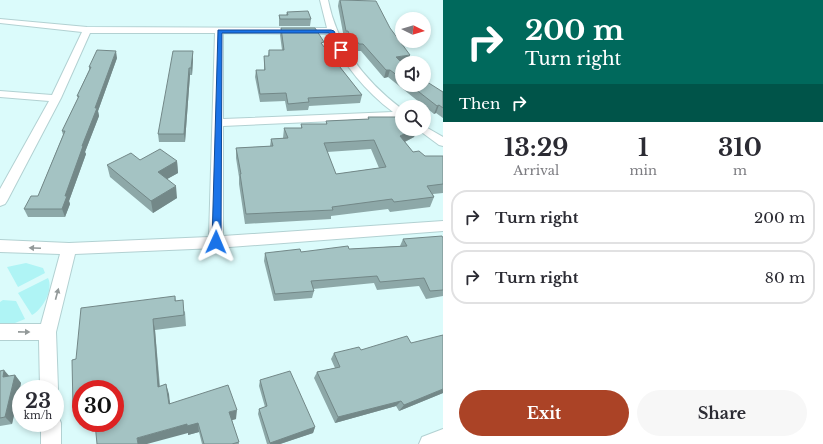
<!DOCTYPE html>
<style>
body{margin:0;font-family:"Libre Baskerville",serif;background:#f7f7f7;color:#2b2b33;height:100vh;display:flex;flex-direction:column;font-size:15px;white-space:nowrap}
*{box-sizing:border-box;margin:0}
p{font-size:13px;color:#7c7c81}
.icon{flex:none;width:22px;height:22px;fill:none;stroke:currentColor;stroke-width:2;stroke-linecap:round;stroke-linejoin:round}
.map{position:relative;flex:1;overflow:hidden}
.sheet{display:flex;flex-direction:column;background:#fff;width:380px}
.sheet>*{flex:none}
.hud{background:#00695c;color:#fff;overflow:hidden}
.needle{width:26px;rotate:95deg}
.buttons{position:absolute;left:395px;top:12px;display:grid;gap:8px}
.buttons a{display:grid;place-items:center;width:36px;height:36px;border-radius:50%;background:#fff;box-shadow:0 2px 6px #0003;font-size:20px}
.speed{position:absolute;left:12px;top:380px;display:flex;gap:8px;font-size:20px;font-weight:700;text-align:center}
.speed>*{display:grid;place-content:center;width:52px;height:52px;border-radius:50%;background:#fff;box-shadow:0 2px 6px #0003;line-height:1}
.speed small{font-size:10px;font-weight:400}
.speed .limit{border:6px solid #d22;background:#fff;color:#111}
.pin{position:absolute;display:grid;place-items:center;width:34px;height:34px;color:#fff;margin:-17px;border-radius:8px;box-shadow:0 2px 6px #0006}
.me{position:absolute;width:44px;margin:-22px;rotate:1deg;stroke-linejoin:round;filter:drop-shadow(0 0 3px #0008)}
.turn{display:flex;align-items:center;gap:14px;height:84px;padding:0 16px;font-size:18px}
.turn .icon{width:52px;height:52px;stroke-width:2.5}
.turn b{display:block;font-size:28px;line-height:34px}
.then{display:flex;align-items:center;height:38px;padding:0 16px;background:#0003;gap:8px;font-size:15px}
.eta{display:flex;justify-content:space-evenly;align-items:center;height:68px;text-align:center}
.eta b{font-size:24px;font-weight:700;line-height:28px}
.cta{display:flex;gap:8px;margin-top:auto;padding:8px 16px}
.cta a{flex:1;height:46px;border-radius:24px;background:#ab4326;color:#fff;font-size:16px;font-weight:700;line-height:46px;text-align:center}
.cta a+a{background:#f7f7f7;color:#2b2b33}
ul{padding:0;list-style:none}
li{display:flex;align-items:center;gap:12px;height:54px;margin:0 8px 6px;padding:0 8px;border:2px solid #e1e1e2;border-radius:16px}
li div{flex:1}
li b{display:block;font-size:15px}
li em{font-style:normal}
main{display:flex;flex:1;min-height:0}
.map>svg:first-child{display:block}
.green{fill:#aff4f5}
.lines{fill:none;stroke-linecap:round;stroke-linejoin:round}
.minor-casing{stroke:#b2d1d2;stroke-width:2}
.minor{fill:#fff;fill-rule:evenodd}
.wall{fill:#8da8a8;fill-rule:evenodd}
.shaded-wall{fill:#738888}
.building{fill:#a4c3c3;stroke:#738888;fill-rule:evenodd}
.oneway{fill:#939999}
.route{fill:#1a73e8;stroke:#114b97}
</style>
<main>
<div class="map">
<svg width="443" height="444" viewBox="0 0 443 444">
<rect width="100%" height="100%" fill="#dbfbfb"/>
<path class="green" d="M26,263l17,5 2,5 -27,14 -11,-20z
M48,278c6,12 -6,32 -16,37l-14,-22z
M3,300l13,1 9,18 -10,4 -15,1v-22z"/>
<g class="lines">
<g class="minor-casing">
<path id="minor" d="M320,0h8c9,46 37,81 74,109v9l-179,8v110l220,-15v10l-227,17 -141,6 -19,78 2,57 -3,7v-7h-15l-1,-49h-39v-16h41l19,-70 -60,-2v-12l69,3 140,-6 6,-204h-125l-29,65 -54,103 -2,3 -5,2v-17l49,-88 -49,-4v-6l52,4 30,-63 -82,-9v-4l87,8 240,1zM223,33l106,1c15,31 36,57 64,78l-170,7z
M424,126l19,11v9l-4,-1 -19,-14 -2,-2h6z
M55,415l3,1 3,7v21h-20v-21h14z
M443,429v15h-24l3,-7z"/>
</g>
<use href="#minor" class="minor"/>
</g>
<path class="wall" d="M339,0l69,63h-6v22h22l19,7v26l-7,-5 -2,1 -46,-37 -4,1 -23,-27h-4l-1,-3 -5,-1 -5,-9h-2l-6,-32z
M287,12l24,7 -1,7h-31v-11h7z
M281,28l42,18 39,49 -2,8 -51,3 -1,4 -21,1 -2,-10 -25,1 -5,-25 1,-7h8v-14h4l1,-6h13l-2,-15z
M193,51v8l-1,16h-2l-5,67h-26l-1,-8z
M117,58l-19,53 1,5 -14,36 1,2 -17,47 1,3 -5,13h-37l-4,-8 14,-13 25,-61 -1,-4 16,-33 -1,-2 12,-26v-3z
M368,117l34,12h15l-3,8 -9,5 8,10 12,4h18v37l-10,1 1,3 -4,10 -40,5 -2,-3 -57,7v3l-86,5 -6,-40v-7l-3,-19v-10l34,-2 1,-7 12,-1 1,-10h17v-4h25v-3l42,-2zM371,149l8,19 -43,6 -9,-22z
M140,160l37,1 1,12 -11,6 10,19 -24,15 -43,-36 -3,-12z
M443,238v58l-17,3 -7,-13 -42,4 -3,-7 -61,6 1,2 -2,7 -38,3 -10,-40 1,-8 36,-1 99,-6 3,-7z
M175,296l1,5 9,11 1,14 -31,4 5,56 6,-2 4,20 66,15 -4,1 7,24h-37l-3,-12 -11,3v-2l-73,-44 -36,28 -3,-58z
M361,350l82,43 -44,18 -3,-5 -61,17 -21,-45 3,-6 18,-4 -4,-9 3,-6z
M0,371l9,5 6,-1 6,8 -9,41 -12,2z
M260,380l55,47 -2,6 -33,11h-13l-9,-30 1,-5 6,-2 -6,-21z"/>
<path class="shaded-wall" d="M116,51l1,7 -19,53 1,5 -14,36 1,2 -17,47 1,3 -5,13 -3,-8 3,-13 30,-88z
M193,51v8l-1,16 -1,-7z
M410,55l-2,8h-6l-6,-6z
M189,68l1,7 -5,67 -1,-8z
M386,70h4l-2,7 -4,1z
M439,105l-3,8 -2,1 3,-8z
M415,129h2l-3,8 -18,9 4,-10z
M177,161l1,12 -18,10 -2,-11z
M176,186l1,12 -24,15 -2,-12z
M153,319l2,11 5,66 -2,-9z
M4,370l7,8 -8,-1z
M15,375l6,8 -9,41 -7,-7z
M166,384l3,10 2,19 -2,-9z
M443,389v4l-44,18 5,-6z
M401,401l-5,5 -61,17 3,-6z
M81,406v10l-2,1 -6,-9z
M237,410l-1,9 -7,2v-9z
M198,423l1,9 -11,3v-2l-41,11h-9l-1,-6 50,-14z
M315,427l-2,6 -33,11h-10v-1z"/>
<path class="building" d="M340,0l36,1 14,27 20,27 -14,2 6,6v16l-12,-9h-4l-23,-26h-4l-2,-3 -5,-1 -4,-9h-2z
M308,11l3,8h-31l-1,-4h9l-1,-3z
M281,28h34l9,14 -3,1 41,52 -54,3 1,4 -21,2 -2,-11 -26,1 -4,-24h9l-1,-14h5v-6h15z
M97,50l19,1 -21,57h2l-15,38h1l-18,50h2l-5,13h-38l7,-13h7l27,-65h-3l17,-35h-2l14,-29h-2z
M173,51h20l-2,17h-2l-5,66h-26z
M424,80l19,12v16l-4,-3 -2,1 -27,-21h14z
M368,117h34v12h13l-15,7 13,16 6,-1 6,5h18v28l-16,2 7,11 -40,5 -2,-3 -60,8 1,3 -87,4 -6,-40h1l-5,-26 37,-2 -2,-7 17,-1 -4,-10h18l-1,-4h26l-1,-3 43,-2zM374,140l12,27 -50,7 -12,-31z
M160,149l17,12 -19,11 18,14 -25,15 -44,-36 24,-12 9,7z
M442,236l1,2v52l-13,1 -6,-13 -44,4 -3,-6 -66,5 3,10 -39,3 -10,-41 35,-4 1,3 47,-6 1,3 58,-3 -4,-7z
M175,296v5l8,-1 1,15 -31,4 5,68 8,-3 3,20 59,-19 9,25 -8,2 10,30 -7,2h-28l-6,-21 -11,3v-2l-50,14 1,6h-41l-2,-21h20v-34h-34v17l-8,2 -1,-48 4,-1 5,-51z
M443,335v54l-39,16 -3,-4 -63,16 -21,-45 23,-5 -6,-14 25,-6 2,3 46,-14 4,7z
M4,370l-1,7 12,-2 -10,42 -5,1v-47z
M290,371l25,56 -45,16 -11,-34 8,-3 -7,-26z"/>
<defs><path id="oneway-solid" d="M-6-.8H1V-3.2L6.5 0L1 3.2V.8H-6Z"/></defs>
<g class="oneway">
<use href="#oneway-solid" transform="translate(35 248) rotate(-177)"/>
<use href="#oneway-solid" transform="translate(57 294) rotate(-75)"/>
<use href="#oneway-solid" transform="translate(24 332) rotate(1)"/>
</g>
<path class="route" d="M218,30h113l3,1 10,19 -5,2 -10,-19h-107l-1,209 -5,4 -4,-4z"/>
</svg>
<div class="buttons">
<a><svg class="needle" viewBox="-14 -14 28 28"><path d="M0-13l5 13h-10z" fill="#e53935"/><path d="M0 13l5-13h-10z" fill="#7c7c81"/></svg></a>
<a><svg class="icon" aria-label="sound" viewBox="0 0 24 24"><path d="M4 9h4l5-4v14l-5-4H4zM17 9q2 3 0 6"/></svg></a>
<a><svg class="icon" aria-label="search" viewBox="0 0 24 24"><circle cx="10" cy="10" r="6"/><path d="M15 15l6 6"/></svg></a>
</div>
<div class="speed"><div>23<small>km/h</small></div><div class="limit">30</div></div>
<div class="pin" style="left:341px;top:50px;background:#d93025"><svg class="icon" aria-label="arrive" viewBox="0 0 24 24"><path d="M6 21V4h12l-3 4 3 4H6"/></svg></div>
<svg class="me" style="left:216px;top:242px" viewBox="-20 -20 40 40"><path d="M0-17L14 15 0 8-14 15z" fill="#1a73e8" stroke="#fff" stroke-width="4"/></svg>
</div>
<section class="sheet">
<div class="hud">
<div class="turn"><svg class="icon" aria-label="right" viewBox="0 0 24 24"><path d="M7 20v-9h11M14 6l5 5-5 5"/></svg><div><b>200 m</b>Turn right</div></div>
<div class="then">Then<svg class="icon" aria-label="right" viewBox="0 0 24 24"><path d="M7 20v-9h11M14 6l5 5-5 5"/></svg></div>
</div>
<div class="eta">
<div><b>13:29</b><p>Arrival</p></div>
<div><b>1</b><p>min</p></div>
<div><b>310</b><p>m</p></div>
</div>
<ul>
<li><svg class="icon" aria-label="right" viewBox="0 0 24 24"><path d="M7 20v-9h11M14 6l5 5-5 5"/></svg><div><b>Turn right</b></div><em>200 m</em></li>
<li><svg class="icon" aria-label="right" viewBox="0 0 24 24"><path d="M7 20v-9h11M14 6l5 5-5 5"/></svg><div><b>Turn right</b></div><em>80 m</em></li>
</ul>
<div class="cta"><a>Exit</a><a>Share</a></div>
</section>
</main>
